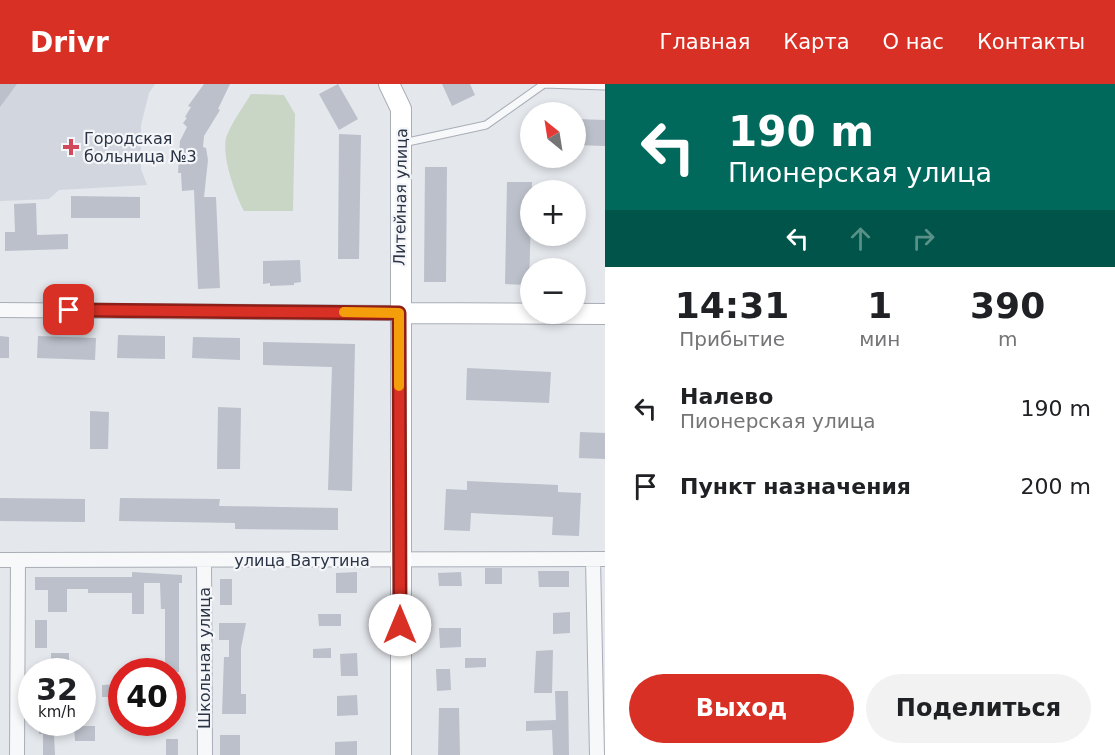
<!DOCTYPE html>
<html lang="ru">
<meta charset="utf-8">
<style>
body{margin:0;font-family:"DejaVu Sans",sans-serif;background:#f2f2f2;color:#202124;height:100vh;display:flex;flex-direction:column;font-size:22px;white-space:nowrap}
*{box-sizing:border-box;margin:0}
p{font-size:20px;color:#757577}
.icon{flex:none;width:33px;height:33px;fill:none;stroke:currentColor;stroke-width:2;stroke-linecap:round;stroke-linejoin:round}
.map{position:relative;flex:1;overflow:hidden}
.drawer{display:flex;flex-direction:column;background:#fff;width:510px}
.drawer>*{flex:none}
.guide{background:#00695c;color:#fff;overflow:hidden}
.needle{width:39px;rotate:330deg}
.controls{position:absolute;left:520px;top:18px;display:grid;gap:12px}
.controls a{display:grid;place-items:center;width:66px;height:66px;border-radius:50%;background:#fff;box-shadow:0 3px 9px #0003;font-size:30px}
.speed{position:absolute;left:18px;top:574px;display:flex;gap:12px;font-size:30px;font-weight:700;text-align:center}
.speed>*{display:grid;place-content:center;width:78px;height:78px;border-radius:50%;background:#fff;box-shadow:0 3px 9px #0003;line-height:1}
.speed small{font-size:15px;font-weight:400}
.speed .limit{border:9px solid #d22;background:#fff;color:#111}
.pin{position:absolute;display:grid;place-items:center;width:51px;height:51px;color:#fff;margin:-26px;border-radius:12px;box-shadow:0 3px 9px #0006}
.me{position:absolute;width:66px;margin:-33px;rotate:0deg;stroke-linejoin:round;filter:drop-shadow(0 0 4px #0008)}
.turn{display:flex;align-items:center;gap:21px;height:126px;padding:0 24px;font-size:27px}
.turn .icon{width:78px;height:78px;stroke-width:2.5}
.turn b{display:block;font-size:42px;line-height:51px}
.lanes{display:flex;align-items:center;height:57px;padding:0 24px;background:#0003;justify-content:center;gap:30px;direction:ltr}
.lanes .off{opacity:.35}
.eta{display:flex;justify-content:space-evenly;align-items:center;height:102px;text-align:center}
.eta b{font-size:36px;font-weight:700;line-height:42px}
.button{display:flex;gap:12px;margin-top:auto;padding:12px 24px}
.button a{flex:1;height:69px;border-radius:36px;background:#d93025;color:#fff;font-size:24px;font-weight:700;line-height:69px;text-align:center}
.button a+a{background:#f2f2f2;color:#202124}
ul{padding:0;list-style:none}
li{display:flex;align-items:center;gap:18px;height:78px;padding:0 24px}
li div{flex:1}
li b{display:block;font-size:22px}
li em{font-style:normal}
header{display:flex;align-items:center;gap:36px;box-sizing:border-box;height:84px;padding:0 30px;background:#d93025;color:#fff}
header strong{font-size:28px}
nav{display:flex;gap:33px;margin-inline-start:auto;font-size:21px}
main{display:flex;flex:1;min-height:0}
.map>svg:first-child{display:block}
.built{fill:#d2d6de}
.green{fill:#c9d6c5}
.building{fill:#bbc0ca}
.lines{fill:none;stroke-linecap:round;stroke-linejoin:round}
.lane-casing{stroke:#a9aeb7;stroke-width:9}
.street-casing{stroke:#a9aeb7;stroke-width:16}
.secondary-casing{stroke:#a9aeb7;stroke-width:22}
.lane{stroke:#f7f8fa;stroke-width:7}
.street{stroke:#f7f8fa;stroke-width:14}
.secondary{stroke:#fff;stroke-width:20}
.route-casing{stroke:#8d1f18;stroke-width:15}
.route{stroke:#d93025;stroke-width:10}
.slow{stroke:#f59e0b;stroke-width:10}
.poi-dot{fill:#d1495b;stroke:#f4f6f9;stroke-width:2}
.labels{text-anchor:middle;stroke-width:4.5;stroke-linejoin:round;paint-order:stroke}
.poi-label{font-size:16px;fill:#2b3445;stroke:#f4f6f9;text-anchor:start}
.street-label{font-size:16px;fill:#2b3445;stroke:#f4f6f9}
</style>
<header>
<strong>Drivr</strong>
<nav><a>Главная</a><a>Карта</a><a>О нас</a><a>Контакты</a></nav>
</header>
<main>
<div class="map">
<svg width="605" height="671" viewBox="0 0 605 671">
<rect width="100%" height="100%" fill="#e4e7ec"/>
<path class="built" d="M0,0h155l-6,9 -8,32v44l6,16 -88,5 -10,9 -49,2z"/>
<path class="green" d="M251,10l33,1 11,19 -2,97h-49c-9,-17 -24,-58 -17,-76 6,-14 16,-28 24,-41z"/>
<path class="building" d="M0,0h17l-17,23z
M204,0h26l-12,25 2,1 -16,26 -1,11 3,1 2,12 -4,37h12l4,91 -22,1 -4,-99 -12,1 -1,-18h-3l2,-32 7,-14 -4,-4 4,-5 -2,-1 6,-10 -3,-1z
M338,0l20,35 -19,11 -20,-36z
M442,0h28l5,11 -23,11z
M576,35l29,1v26l-29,-1z
M339,50l22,1 -2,124h-21z
M425,83h22l-1,115h-22z
M507,98h25l-3,103 -24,-1z
M71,112l69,1v21h-69z
M36,119l1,32 31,-1v15l-63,2v-19h10l-1,-28z
M300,176l1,22 -7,1v2l-24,1v-3l-7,1v-23z
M118,251l47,1v23l-48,-1z
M0,252l9,1v21h-9z
M38,252l58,2 -1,22 -58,-2z
M193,253l47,1v22l-48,-2z
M263,258l92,2 -3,147 -24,-1 4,-123 -69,-2z
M467,284l84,4 -2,31 -83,-3z
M218,323l23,1 -1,61h-23z
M90,327l19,1 -1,37h-18z
M580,348l25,1v26l-26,-1z
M467,397l91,4v7l23,1 -2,43 -27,-1 1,-18 -82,-4 -1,18 -26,-1 2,-41 21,1z
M0,414l85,1v23l-85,-1z
M120,414l100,1 -1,7 119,2v22l-103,-1v-6l-116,-2z
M485,484h17v16h-17z
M538,487h31v16h-30z
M132,488l50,3v8h-3v89h-14v-63h-4l-1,-26h-16v31h-12v-21h-44v-4h-21v23h-19v-22h-13v-13h97z
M357,488v21h-21v-20z
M461,488l1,14h-23l-1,-13z
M220,495h12v26h-12z
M570,528v21l-17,1v-21z
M318,530h23v12h-22z
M35,536h12v28h-12z
M219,539h27l-5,25v46h5v20h-24l2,-57h5v-17h-10z
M439,544h22v19l-21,1z
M331,564v10h-18v-9z
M553,566l-1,43h-18l2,-42z
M51,569h18v16h-18z
M357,569l1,23h-17l-1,-22z
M465,574h21v9l-21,1z
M436,585h14l1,21 -14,1z
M121,600v13h-19v-12z
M555,607h13l1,64h-16l-1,-25 -26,1v-10l30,-1z
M357,611l1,20 -21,1v-20z
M439,624h20l1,47h-22z
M39,639h26v11h-11l1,21h-12v-21h-4z
M74,642h21v15h-20z
M220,651h20v20h-20z
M166,655h12v16h-12z
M357,657v14h-22v-13z"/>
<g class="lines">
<g class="lane-casing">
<path id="lane" d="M403,59l83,-18 58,-41 61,2"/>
</g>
<g class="street-casing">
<path id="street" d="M0,226l399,3
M593,475l4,196
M0,476l605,-1
M204,476l1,195
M17,671l1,-195"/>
</g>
<g class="secondary-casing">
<path id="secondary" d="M389,0l12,25v646
M399,229l206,1"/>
</g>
<use href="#lane" class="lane"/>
<use href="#street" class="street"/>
<use href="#secondary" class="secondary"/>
</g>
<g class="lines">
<g class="route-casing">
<path id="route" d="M69,226l330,3 1,312"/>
</g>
<use href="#route" class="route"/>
<path class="slow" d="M344,228l55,1v73"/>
</g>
<path class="poi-dot" d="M68 54h6v6h6v6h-6v6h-6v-6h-6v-6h6z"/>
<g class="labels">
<g class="poi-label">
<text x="84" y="60">Городская<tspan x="84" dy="18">больница №3</tspan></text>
</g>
<g class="street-label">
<text transform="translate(400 113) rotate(-89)" y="6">Литейная улица</text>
<text x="302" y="482">улица Ватутина</text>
<text transform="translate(204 574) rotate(-90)" y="6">Школьная улица</text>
</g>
</g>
</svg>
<div class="controls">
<a><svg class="needle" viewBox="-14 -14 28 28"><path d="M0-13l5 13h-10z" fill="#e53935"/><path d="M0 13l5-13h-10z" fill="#757577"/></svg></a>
<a>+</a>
<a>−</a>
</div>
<div class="speed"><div>32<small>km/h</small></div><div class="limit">40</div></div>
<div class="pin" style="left:69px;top:226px;background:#d93025"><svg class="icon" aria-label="arrive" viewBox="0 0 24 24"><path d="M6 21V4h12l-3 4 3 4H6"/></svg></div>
<svg class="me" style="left:400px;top:541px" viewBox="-20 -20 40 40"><circle r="19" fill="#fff"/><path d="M0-13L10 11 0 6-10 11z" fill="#d93025"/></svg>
</div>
<section class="drawer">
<div class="guide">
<div class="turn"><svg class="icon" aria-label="left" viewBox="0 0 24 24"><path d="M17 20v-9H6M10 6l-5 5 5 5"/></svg><div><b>190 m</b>Пионерская улица</div></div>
<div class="lanes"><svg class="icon" aria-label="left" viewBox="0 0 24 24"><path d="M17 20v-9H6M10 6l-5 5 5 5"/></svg><svg class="icon off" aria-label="ahead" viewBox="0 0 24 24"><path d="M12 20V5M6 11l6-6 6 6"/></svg><svg class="icon off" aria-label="right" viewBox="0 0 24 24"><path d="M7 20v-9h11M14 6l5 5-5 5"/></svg></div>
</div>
<div class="eta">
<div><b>14:31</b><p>Прибытие</p></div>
<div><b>1</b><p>мин</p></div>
<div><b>390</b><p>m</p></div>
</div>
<ul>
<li><svg class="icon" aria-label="left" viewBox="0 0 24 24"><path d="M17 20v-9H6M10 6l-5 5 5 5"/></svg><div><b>Налево</b><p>Пионерская улица</p></div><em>190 m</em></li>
<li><svg class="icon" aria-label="arrive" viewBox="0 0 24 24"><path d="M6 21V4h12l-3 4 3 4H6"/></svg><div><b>Пункт назначения</b></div><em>200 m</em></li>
</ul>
<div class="button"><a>Выход</a><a>Поделиться</a></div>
</section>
</main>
